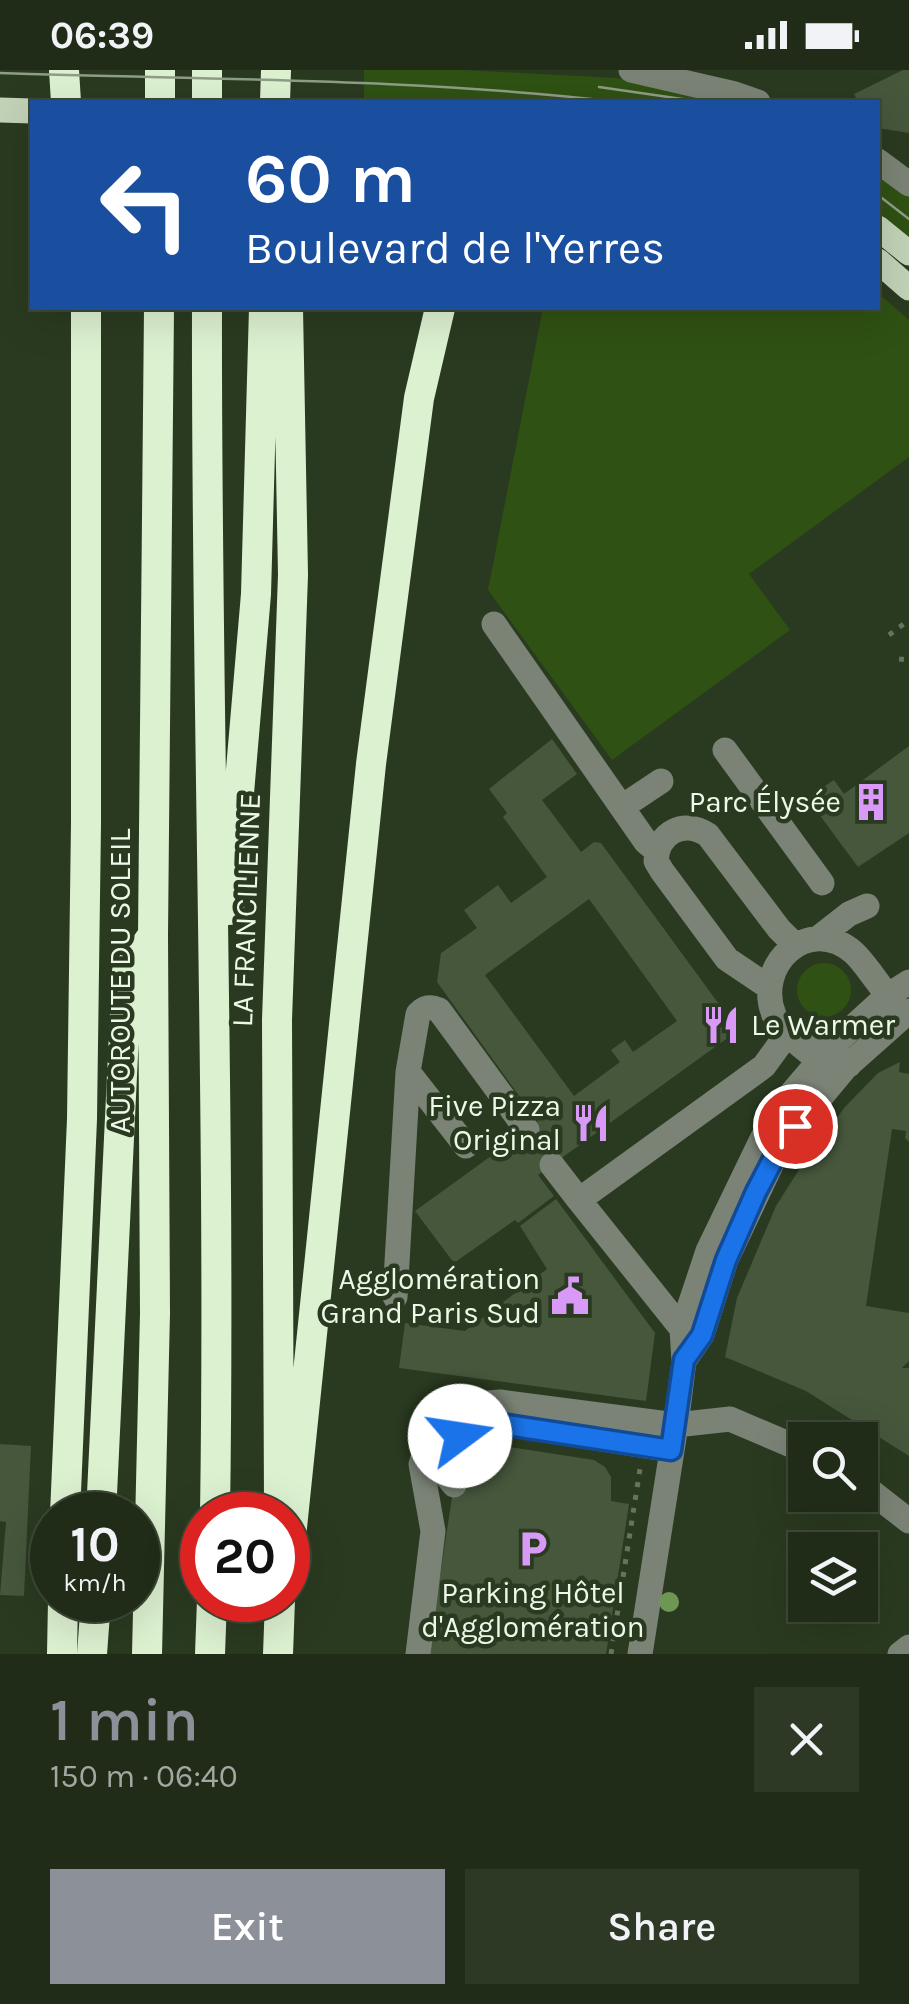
<!DOCTYPE html>
<meta charset="utf-8">
<style>
body{margin:0;font-family:Karla,sans-serif;background:#2d3825;color:#f1f3f6;height:100vh;display:flex;flex-direction:column;font-size:38px;white-space:nowrap}
*{box-sizing:border-box;margin:0}
p{font-size:32px;color:#a2a7a2}
.icon{flex:none;width:55px;height:55px;fill:none;stroke:currentColor;stroke-width:2;stroke-linecap:round;stroke-linejoin:round}
.map{position:relative;height:1584px;overflow:hidden}
.drawer{display:flex;flex-direction:column;background:#202c18;flex:1}
.drawer>*{flex:none}
.top-card{position:absolute;left:30px;top:30px;width:850px;height:210px;border-radius:0px;box-shadow:0 10px 40px #0002,0 0 0 2px #3d4837;background:#1a4fa0;color:#fff;overflow:hidden}
.controls{position:absolute;left:788px;top:1352px;display:grid;gap:20px}
.controls a{display:grid;place-items:center;width:90px;height:90px;border-radius:0px;background:#202c18;box-shadow:0 10px 40px #0002,0 0 0 2px #3d4837;font-size:50px}
.speed{position:absolute;left:30px;top:1422px;display:flex;gap:20px;font-size:50px;font-weight:700;text-align:center}
.speed>*{display:grid;place-content:center;width:130px;height:130px;border-radius:50%;background:#202c18;box-shadow:0 10px 40px #0002,0 0 0 2px #3d4837;line-height:1}
.speed small{font-size:25px;font-weight:400}
.speed .limit{border:15px solid #d22;background:#fff;color:#111}
.pin{position:absolute;display:grid;place-items:center;width:85px;height:85px;color:#fff;margin:-42px;border:5px solid #fff;border-radius:50%;box-shadow:0 2px 10px #0007}
.me{position:absolute;width:110px;margin:-55px;rotate:76deg;stroke-linejoin:round;filter:drop-shadow(0 0 8px #0008)}
.turn{display:flex;align-items:center;gap:35px;height:210px;padding:0 50px;font-size:45px}
.turn .icon{width:130px;height:130px;stroke-width:2.5}
.turn b{display:block;font-size:70px;line-height:85px}
.round{display:grid;place-items:center;flex:none;width:105px;height:105px;border-radius:0px;background:#2d3825}
.summary{display:flex;align-items:center;justify-content:space-between;height:170px;padding:0 50px}
h1{font-size:60px;font-weight:600;line-height:75px;color:#8c9099}
.action{display:flex;gap:20px;margin-top:auto;padding:20px 50px}
.action a{flex:1;height:115px;border-radius:0px;background:#8c9099;color:#fff;font-size:40px;font-weight:600;line-height:115px;text-align:center}
.action a+a{background:#2d3825;color:#f1f3f6}
.status{display:flex;justify-content:space-between;align-items:center;height:70px;padding:0 50px;background:#202c18;direction:ltr}
.status svg{height:28px;fill:currentColor}
.map>svg:first-child{display:block}
.green{fill:#2f5113}
.building{fill:#46573c;fill-rule:evenodd}
.lines{fill:none;stroke-linecap:round;stroke-linejoin:round}
.minor-tunnel{stroke:#47563e;stroke-width:25;stroke-dasharray:25 12;stroke-linecap:butt}
.path{stroke:#66745d;stroke-width:5;stroke-dasharray:5 8;stroke-linecap:butt}
.minor{stroke:#7b8376;stroke-width:25}
.major{stroke:#c1d2b7;stroke-width:25}
.highway{stroke:#dcf1d0;stroke-width:30}
.tram{stroke:#8f9c87;stroke-width:2.5}
.tree{fill:#6f9754}
.route-casing{stroke:#114b97;stroke-width:25}
.route{stroke:#1a73e8;stroke-width:18}
.labels{text-anchor:middle;stroke-width:9;stroke-linejoin:round;paint-order:stroke}
.poi-label{font-size:30px;fill:#eef8e8;stroke:#2a3a20;text-anchor:end}
.street-label{font-size:30px;fill:#eef8e8;stroke:#2a3a20}
</style>
<div class="status"><b>06:39</b><svg viewBox="0 0 49 12"><path d="M0 12V9h3v3zM5 12V6h3v6zM10 12V3h3v9zM15 12V0h3v12zM26 1h20v11H26zM47 4h2v5h-2z"/></svg></div>
<div class="map">
<svg width="909" height="1584" viewBox="0 0 909 1584">
<rect width="100%" height="100%" fill="#2a3a20"/>
<path class="green" d="M364,0h99l153,8 31,3 91,21h-374z
M878,100l31,23v44l-31,-23z
M878,223l31,27v137l-160,117 41,56 -178,130 -124,-170 55,-282h335z
M797 920a27 27 0 1 1 54 0a27 27 0 1 1-54 0Z"/>
<path class="building" d="M903,0h6v63l-31,-5v-26h-20l-4,-8z
M552,669l25,35 -35,26 39,52 13,-10 7,1 134,183 -2,8 -195,141 16,21 -36,27 -3,-3 -61,43 -39,-52 123,-89 -101,-140 4,-29 36,-25 -13,-18 34,-25 13,18 36,-26 -44,-60 4,-4 -18,-24zM589,829l88,122 -44,31 -8,-12 -14,10 9,12 -46,34 -89,-121z
M909,676v87l-51,34 -51,-69 27,-18 10,14z
M900,992l-1,10 10,2v68l-4,-4 1,-7 -14,-2 -26,177 43,7v48l-7,7h7v88l-103,-65 -81,-34 12,-59 39,-92 31,-49 38,-50 33,-34z
M556,1129l99,134 -9,68 -247,-33 6,-45 60,8 82,-62 -27,-43z
M0,1374l31,2 -7,150 -24,-1 6,-73 -6,-1z
M497,1375l97,15 11,7 6,10v24l18,3 -23,150h-178l27,-176 19,2 4,-19z"/>
<g class="lines">
<path class="minor-tunnel" d="M527,1060l25,35"/>
<path class="path" d="M889,565l20,-15
M899,589l10,1
M611,1584l29,-185"/>
<path class="minor" d="M631,0l104,24 23,8
M878,91l31,23
M494,554l152,218 11,9
M725,680l97,133
M622,737l39,-26
M817,869l32,-25 18,-8
M770,918l-43,-29 -65,-88 -6,-10c2,-29 28,-42 52,-26l71,94 16,16
M818,990c-14,-12 -36,-27 -44,-45 -20,-50 34,-101 79,-63 7,6 14,16 20,24 8,11 17,20 16,33
M408,1002l58,74
M552,1095l27,35
M395,1227l13,-225 10,-58c7,-7 12,-8 21,-4l88,120
M682,1259l-103,-129 185,-134 24,-33 31,7 30,25
M684,1291l18,-26 24,-75 54,-114 65,-78 64,-57
M488,1380l-9,-27 9,-2 183,29
M860,1413l49,38
M454,1415l-12,-15 -2,-17 39,-30
M418,1584l15,-123 -12,-67 8,-25 15,-21 20,-13 36,-3 176,23 54,-6 75,32
M640,1584l36,-229 8,-64 -2,-32 26,-78 55,-114 27,-42 41,-48 56,-51 22,-14
M900,1584l9,-7"/>
<path class="major" d="M0,40l32,1
M878,158l31,25
M878,191l31,27"/>
<path class="highway" d="M64,0l2,32
M160,32v-32
M207,32v-32
M275,32l1,-32
M207,238c-1,402 14,804 8,1207
M229,840l27,-316 8,-286
M279,1432l-2,-482 16,-445 -5,-267
M65,1445l17,-396 4,-296v-515
M101,1445l26,-544 26,-36
M288,1496l83,-802 48,-366 21,-90
M62,1584l1,-54
M92,1584l4,-54
M147,1584l8,-341 -2,-378 6,-627
M210,1584l2,-54
M278,1584l2,-54"/>
<path class="tram" d="M0,3c206,7 414,5 619,29
M599,17l104,15
M878,125l31,24"/>
</g>
<circle class="tree" cx="669" cy="1532" r="10"/>
<g class="lines">
<g class="route-casing">
<path id="route" d="M460,1366l19,-13 9,-1 183,28 13,-90 18,-25 24,-75 30,-68 24,-46 15,-20"/>
</g>
<use href="#route" class="route"/>
</g>
<defs>
<g id="building-bare" transform="scale(3)"><path d="M-4-6H4V6H1V3H-1V6H-4ZM-2.5-4.3h1.7v1.8h-1.7ZM.8-4.3h1.7v1.8H.8ZM-2.5-1h1.7V.8h-1.7ZM.8-1h1.7V.8H.8Z" fill="#d99af7" stroke="#2a3a20" stroke-width="2.5" paint-order="stroke"/></g>
<g id="restaurant-bare" transform="scale(3)"><path d="M-5-6h1v4h1v-4h1v4h1v-4h1v5L-1.5 .5V6h-2V.5L-5-1ZM5-6V6H3V1.5H1.5Q1.5-4 5-6Z" fill="#d99af7" stroke="#2a3a20" stroke-width="2.5" paint-order="stroke"/></g>
<g id="civic-bare" transform="scale(3)"><path d="M-.6-6.5H3V-4.5H.6V-3L4-1V1h2V6H-6V1h2V-1L-.6-3ZM-1.2 2.5V6h2.4V2.5Z" fill="#d99af7" stroke="#2a3a20" stroke-width="2.5" paint-order="stroke"/></g>
<g id="parking-bare" transform="scale(3)"><path d="M-3.5-5.5H1a3.5 3.5 0 0 1 0 7H-1V5.5H-3.5ZM-1-3.4V-.6H.8a1.4 1.4 0 0 0 0-2.8Z" fill="#d99af7" stroke="#2a3a20" stroke-width="2.5" paint-order="stroke"/></g>
</defs>
<g fill-rule="evenodd">
<use href="#building-bare" x="871" y="732"/>
<use href="#restaurant-bare" x="721" y="955"/>
<use href="#restaurant-bare" x="591" y="1053"/>
<use href="#civic-bare" x="570" y="1226"/>
<use href="#parking-bare" x="533" y="1479"/>
</g>
<g class="labels">
<g class="poi-label">
<text x="841" y="742">Parc Élysée</text>
<text x="751" y="965" text-anchor="start">Le Warmer</text>
<text x="561" y="1046">Five Pizza<tspan x="561" dy="34">Original</tspan></text>
<text x="540" y="1219">Agglomération<tspan x="540" dy="34">Grand Paris Sud</tspan></text>
<text x="533" y="1533" text-anchor="middle">Parking Hôtel<tspan x="533" dy="34">d'Agglomération</tspan></text>
</g>
<g class="street-label">
<text transform="translate(246 840) rotate(-88)" y="10">LA FRANCILIENNE</text>
<text transform="translate(120 911) rotate(-90)" y="10">AUTOROUTE DU SOLEIL</text>
</g>
</g>
</svg>
<div class="controls">
<a><svg class="icon" aria-label="search" viewBox="0 0 24 24"><circle cx="10" cy="10" r="6"/><path d="M15 15l6 6"/></svg></a>
<a><svg class="icon" aria-label="layers" viewBox="0 0 24 24"><path d="M12 4l9 5-9 5-9-5zM3 14l9 5 9-5"/></svg></a>
</div>
<div class="speed"><div>10<small>km/h</small></div><div class="limit">20</div></div>
<div class="pin" style="left:795px;top:1056px;background:#d93025"><svg class="icon" aria-label="arrive" viewBox="0 0 24 24"><path d="M6 21V4h12l-3 4 3 4H6"/></svg></div>
<svg class="me" style="left:460px;top:1366px" viewBox="-20 -20 40 40"><circle r="19" fill="#fff"/><path d="M0-13L10 11 0 6-10 11z" fill="#1a73e8"/></svg>
<div class="top-card">
<div class="turn"><svg class="icon" aria-label="left" viewBox="0 0 24 24"><path d="M17 20v-9H6M10 6l-5 5 5 5"/></svg><div><b>60 m</b>Boulevard de l'Yerres</div></div>
</div>
</div>
<section class="drawer">
<div class="summary"><div><h1>1 min</h1><p>150 m · 06:40</p></div><a class="round"><svg class="icon" aria-label="close" viewBox="0 0 24 24"><path d="M6 6l12 12M18 6L6 18"/></svg></a></div>
<div class="action"><a>Exit</a><a>Share</a></div>
</section>
